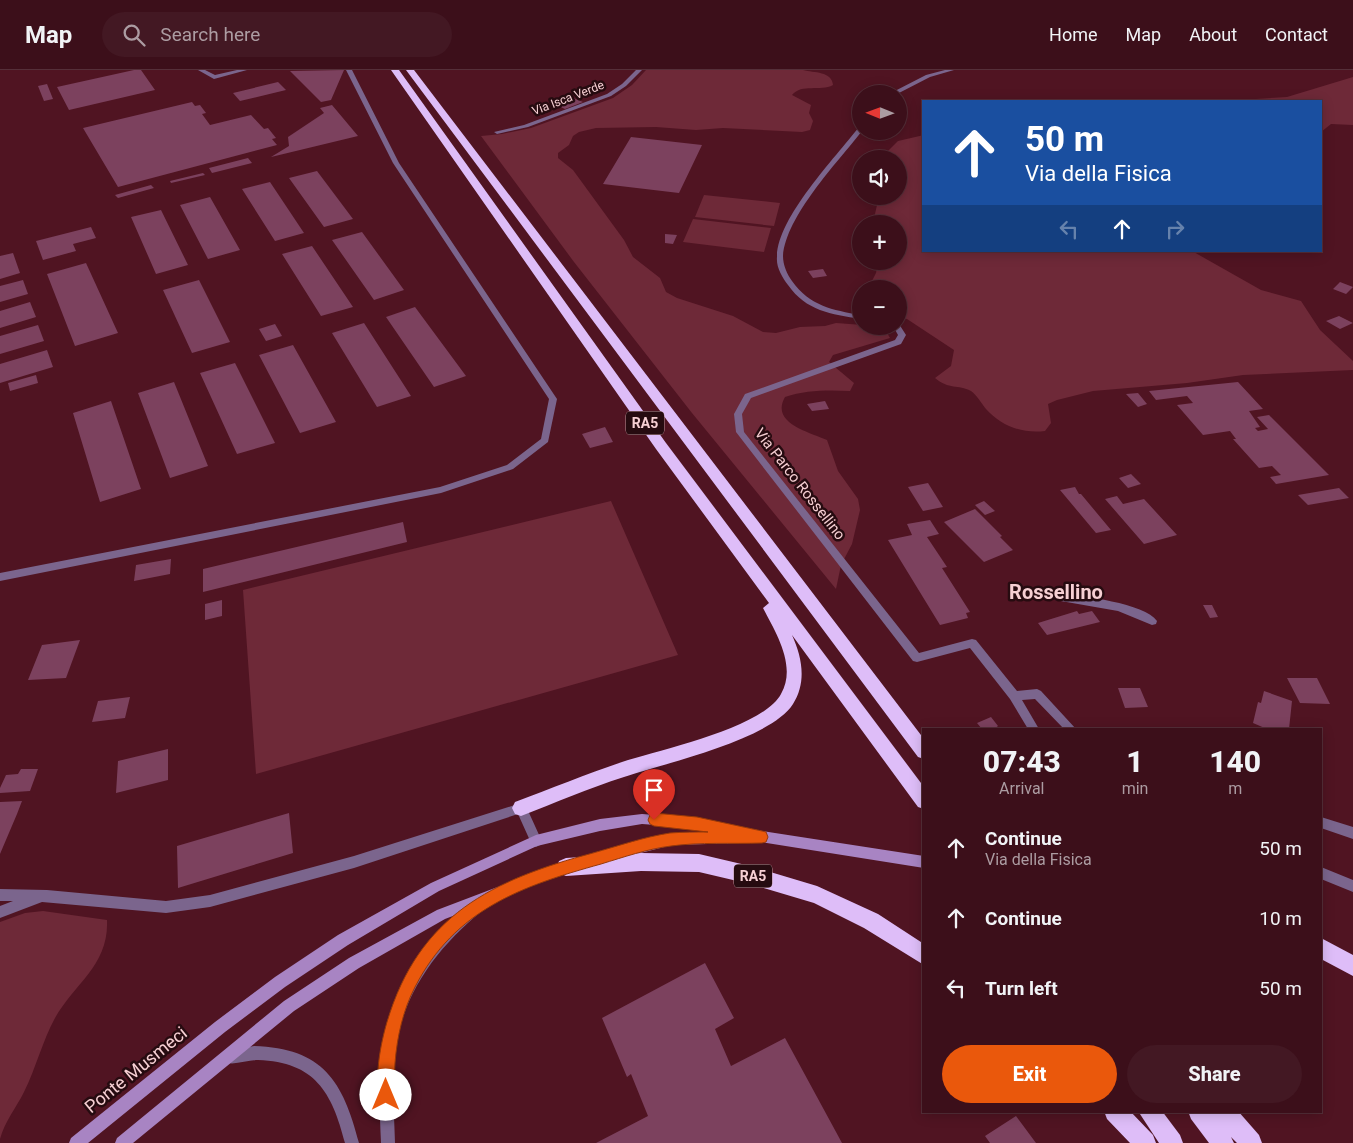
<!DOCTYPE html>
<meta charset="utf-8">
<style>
body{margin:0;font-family:Roboto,sans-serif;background:#431823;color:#f1f3f6;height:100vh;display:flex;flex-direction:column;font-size:19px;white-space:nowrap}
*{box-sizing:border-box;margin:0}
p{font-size:16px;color:#ac9ca2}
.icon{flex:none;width:28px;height:28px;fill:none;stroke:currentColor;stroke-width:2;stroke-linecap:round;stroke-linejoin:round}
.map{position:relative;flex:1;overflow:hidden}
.side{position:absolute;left:922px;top:658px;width:400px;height:385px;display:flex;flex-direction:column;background:#3c0f1a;border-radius:0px;box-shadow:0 2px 12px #0003,0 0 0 1px #552f39}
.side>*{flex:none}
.hud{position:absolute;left:922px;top:30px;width:400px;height:152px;border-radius:0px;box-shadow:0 2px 12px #0003,0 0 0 1px #552f39;background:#1a4fa0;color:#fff;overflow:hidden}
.needle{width:32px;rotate:271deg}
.tools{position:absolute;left:852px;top:15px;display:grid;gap:10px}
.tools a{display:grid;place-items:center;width:55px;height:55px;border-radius:50%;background:#3c0f1a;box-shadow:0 2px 12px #0003,0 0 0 1px #552f39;font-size:25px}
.pin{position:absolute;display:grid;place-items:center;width:42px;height:42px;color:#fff;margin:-51px -21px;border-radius:50% 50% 50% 0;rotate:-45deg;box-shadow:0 0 5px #0007}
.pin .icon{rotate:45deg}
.me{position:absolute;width:55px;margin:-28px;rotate:0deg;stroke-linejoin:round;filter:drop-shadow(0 0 4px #0008)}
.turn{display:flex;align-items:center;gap:18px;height:105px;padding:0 20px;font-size:22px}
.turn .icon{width:65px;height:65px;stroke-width:2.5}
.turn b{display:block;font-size:35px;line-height:42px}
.lanes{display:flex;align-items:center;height:48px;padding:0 20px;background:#0003;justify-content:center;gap:25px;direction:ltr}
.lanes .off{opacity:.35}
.eta{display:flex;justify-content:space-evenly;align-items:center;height:85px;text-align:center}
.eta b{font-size:30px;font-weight:800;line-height:35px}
.button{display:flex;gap:10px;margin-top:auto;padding:10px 20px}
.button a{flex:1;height:58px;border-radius:30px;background:#ea580c;color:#fff;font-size:20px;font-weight:800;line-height:58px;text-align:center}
.button a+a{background:#431823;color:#f1f3f6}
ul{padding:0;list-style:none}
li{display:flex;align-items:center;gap:15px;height:70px;padding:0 20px}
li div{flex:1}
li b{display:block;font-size:19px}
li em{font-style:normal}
header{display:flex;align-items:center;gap:30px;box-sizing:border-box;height:70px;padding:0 25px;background:#3c0f1a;border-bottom:1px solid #552f39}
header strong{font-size:24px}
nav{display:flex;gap:28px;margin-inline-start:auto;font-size:18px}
.search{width:350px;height:45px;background:#431823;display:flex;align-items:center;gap:12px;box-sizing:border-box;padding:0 18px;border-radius:28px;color:#ac9ca2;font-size:19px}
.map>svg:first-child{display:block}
.green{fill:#6e2938}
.building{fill:#7c415e}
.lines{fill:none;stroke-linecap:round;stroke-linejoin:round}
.minor{fill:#7b658d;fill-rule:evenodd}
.tertiary{fill:#7b658d;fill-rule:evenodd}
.secondary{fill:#a884c3;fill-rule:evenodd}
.motorway{fill:#debdf8;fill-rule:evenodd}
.route{fill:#ea580c;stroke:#983908}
.labels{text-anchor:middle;stroke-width:5;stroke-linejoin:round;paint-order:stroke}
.far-street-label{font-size:12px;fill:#f6cfd3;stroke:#260b10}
.shield{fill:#260b10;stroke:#b89498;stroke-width:1}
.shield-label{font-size:14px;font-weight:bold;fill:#f6cfd3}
.street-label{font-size:15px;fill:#f6cfd3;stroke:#260b10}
.near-street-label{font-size:18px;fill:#f6cfd3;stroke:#260b10}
.district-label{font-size:20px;font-weight:bold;fill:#f6cfd3;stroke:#260b10}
</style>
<header>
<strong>Map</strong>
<div class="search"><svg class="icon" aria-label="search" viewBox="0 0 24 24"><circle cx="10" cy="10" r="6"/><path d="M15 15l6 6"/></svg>Search here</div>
<nav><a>Home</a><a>Map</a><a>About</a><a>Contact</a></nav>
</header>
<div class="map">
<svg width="1353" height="1073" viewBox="0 0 1353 1073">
<rect width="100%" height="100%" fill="#501422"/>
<path class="green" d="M646,0h157c11,3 29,1 30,15 -13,7 -31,-2 -41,10l19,10 -2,8 4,8 -3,9 -8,2 -79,-4 -27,2 -40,-3 -60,1 -17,4 -6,4 -4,9 -11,8v5l15,12 51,70 9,17 27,21 6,14 11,6 56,18 30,16 13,1 24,-6 25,-1 11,-3 40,3 10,5 4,7 -57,17 -4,7 25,21 -4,8c-23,-1 -44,-1 -65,6 -15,26 24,35 42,43l11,31 20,28 2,11 -8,34 -11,21 -5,24 -144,-176 -118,-151 -93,-126 21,-2 29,-6 82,-30 19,-13z
M1353,7v48l-22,-1 -10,8v-31h-98l64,-4z
M924,65v116h268l69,39 40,11 19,29 33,31v9l-110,5 -56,8 -94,8 -36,9 -9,4 3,19 -6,8c-22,3 -44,-5 -59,-22 -4,-5 -10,-15 -15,-18 -13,-7 -22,-1 -36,-13l16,-12 3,-16 -47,-31 -8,-2v-28h-31l8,-16 2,-12h21v-37l-26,-1 6,-27h20v-37h-19l18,-18z
M704,125l76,8 -6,23 -79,-9z
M693,149l78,9 -7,24 -81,-10z
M611,431l67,154 -422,119 -13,-184z
M43,841l64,9c2,45 -32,63 -52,98 -13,24 -19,50 -31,74 -8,16 -19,29 -24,47v-217l25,-9z"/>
<path class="building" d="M134,0h7l14,20 -86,20 -12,-23z
M344,0l-13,30 -10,2 -31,-31z
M278,12l8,8 -46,11 -7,-8z
M47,14l6,15 -9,2 -6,-15z
M571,27l12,5 -18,7 -11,-5z
M192,32l3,4 5,-1 6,8 -4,1 8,11 41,-10 13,14 4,-1 8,10 -4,1 5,6 -159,42 -35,-59z
M332,35l26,31 -87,21 18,-11 -1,-9 36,-24 -4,-5z
M631,67l71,8 -23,48 -76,-9z
M248,88l4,5 -40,10 -3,-5z
M317,101l36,48 -29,8 -35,-49z
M203,103l2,2 -34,8 -1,-2z
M270,112l34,51 -29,8 -33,-52z
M151,115l3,3 -36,10 -3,-3z
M210,127l30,53 -32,9 -28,-54z
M161,140l27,55 -32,9 -25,-57z
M91,157l5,11 -23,6 3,7 -33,9 -7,-19z
M362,162l42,58 -30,10 -42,-60z
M665,164l12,1 -4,9 -8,-1z
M312,176l41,61 -32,9 -39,-62z
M13,183l7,20 -20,6v-23z
M86,193l32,70 -43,13 -28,-72z
M823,199l4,7 -14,2 -5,-7z
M23,210l5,14 -28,8v-16z
M199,210l31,62 -38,11 -29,-63z
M1340,212l13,5 -7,7 -13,-5z
M30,232l6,15 -36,11v-17z
M415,237l51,69 -32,11 -48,-70z
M1339,246l14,7 -13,6 -14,-8z
M364,253l47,73 -34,11 -45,-74z
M275,254l7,12 -16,5 -7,-12z
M38,255l6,16 -44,13v-18z
M293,275l43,77 -36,11 -41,-78z
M47,280l6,17 -53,16v-19z
M235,293l40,80 -38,11 -37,-81z
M36,305l2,8 -28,8 -2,-8z
M174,312l34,84 -38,12 -32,-85z
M1238,312l25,27 -14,2 11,16 -5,1 3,3 10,-2 -11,-12 12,-2 60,60 -53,9 -6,-7 11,-2 -9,-9 -13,2 -26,-29h3l-6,-8 -27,4 -26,-30 16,-2 -6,-7 -31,4 -7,-9z
M1138,323l9,11 -9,3 -12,-13z
M111,331l30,88 -41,13 -27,-89z
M825,331l4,8 -17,2 -5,-7z
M605,357l8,15 -23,6 -8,-14z
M1131,404l10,10 -13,4 -9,-10z
M928,413l15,24 -20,4 -15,-24z
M1075,417l4,7h2l30,36 -15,3 -36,-43z
M1339,418l10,10 -41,7 -10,-10z
M1117,426l6,8 21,-5 33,36 -33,9 -39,-45z
M984,431l11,10 -10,4 -10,-10z
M975,439l27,27 -2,1 13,13 -29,12 -40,-40z
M930,450l9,14 -12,3 20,30 -5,1 28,44 -4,1 2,5 -28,7 -52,-85 24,-5 -5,-11z
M403,452l4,20 -204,50v-23z
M171,489l-1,15 -36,7 2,-16z
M222,530v16l-17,4v-16z
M1203,535h9l6,12 -8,1z
M1077,541l2,3 13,-3 8,11 -53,13 -9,-12z
M80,570l-14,38 -38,2 14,-35z
M1287,608h30l13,26 -30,-1z
M1118,618h22l8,19 -23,1z
M1264,621l28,10 -3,28h-22l-14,-6 5,-21 3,1z
M130,627l-5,21 -33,4 6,-21z
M991,647l7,9 -4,3h-12l-5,-6z
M168,679v31l-52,13 2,-32z
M21,699h17l-8,22 -30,2v-5l6,-13 12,-1z
M22,731l-5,13 -17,40v-52z
M289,743l4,40 -115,35 -1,-42z
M705,893l29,55 -19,11 16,37 54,-28 57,105h-246l52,-27 -17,-42 -4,3 -25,-59z
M1016,1046l20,27h-46l-5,-7z"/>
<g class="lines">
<path class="minor" d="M636,0h6l-16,16 -15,10 -83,31 -31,7 -3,-2 30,-7 83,-31 15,-10z
M945,0h9l-24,7 -33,17h-8l37,-19z
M861,56l1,5c-25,32 -76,85 -79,125 0,9 4,18 9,25 18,25 40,29 69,34v4c-30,-5 -55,-8 -73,-34 -6,-8 -12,-18 -11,-28 0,-39 58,-99 82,-130z
M899,254l7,11 -5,9 -150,54 -9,16 2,18 175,221 53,-14 4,1 41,51 20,-2 4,2 35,38h-12l-29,-30 -13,1 17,29h-11l-18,-30 -40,-51 -53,14 -4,-1 -177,-229 -2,-18 11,-20 150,-54 3,-5 -5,-9h6z
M1059,523c22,3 86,10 98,28l-1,3 -4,1 -34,-14 -63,-11 -1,-3 1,-3z
M1321,747l32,10v12l-32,-11z
M1321,797l32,13v12l-32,-13z"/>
<path class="tertiary" d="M198,0h7l10,5 22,-5h10l-33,9z
M346,0h6l47,93 158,236 -9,43 -35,27 -72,24 -441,88v-8l440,-86 67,-22 34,-26 8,-40 -156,-236z
M521,733l4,1 15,33 2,4 -2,4 -4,2 -4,-2 -14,-31 -164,54 -144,39 -44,6 -124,-11 -42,16v-12l13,-5h-13v-12l47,1 119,11 44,-6 144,-39z
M485,825l4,2 2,4 -2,4c-44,35 -81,78 -92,135 -6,34 -3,69 -2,103h-14c-4,-86 -2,-142 57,-210 12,-13 30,-31 47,-38z
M254,976c69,2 89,35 105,97h-14c-13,-51 -30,-81 -87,-83 -11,0 -24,6 -34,2l-2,-5 2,-5z"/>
<path class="secondary" d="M642,744l55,4 65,13 162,25v12l-176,-28 -5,3 -71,2 -79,20 -4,-2 -2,-4 2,-4 4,-2 79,-20 42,-1 -17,-4 -55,-4 -42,7 -63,15 -98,45 -91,54 -63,42 -60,45 -137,111h-19l2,-5 144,-116 60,-45 63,-42 93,-52 105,-48 64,-16z
M569,790l4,2 2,4 -2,4 -128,49 -86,49 -65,43 -161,132h-18l2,-5 167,-137 65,-43 88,-48z"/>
<path class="motorway" d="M391,0h8l267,373 258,344v22l-6,-2 -126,-172c10,22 15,47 1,69 -23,36 -128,59 -169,73 -35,11 -69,26 -103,39l-6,-2 -3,-6 3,-6c35,-13 71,-28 107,-40 37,-12 141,-34 159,-68 16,-28 -5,-61 -18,-86l6,-5 -113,-154z
M406,0h8l510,669v20l-6,-2z
M641,783l58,1 51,12 67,20 61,28 46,30v21l-60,-37 -50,-25 -64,-19 -51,-12 -58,-1 -75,5 -7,-3 -2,-6 2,-6 7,-3z
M1321,868l32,17v21l-32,-17z
M1104,1041h26l23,24 3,8h-26l-23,-24z
M1138,1041h24l18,24 3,8h-24z
M1188,1041h25l1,2 -1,-2h25l21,24 3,8h-25l-6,-6 3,6h-25l-18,-24z"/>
</g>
<path class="route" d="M654,743l43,4 65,14 4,1 2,5 -2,5 -4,1c-30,1 -62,-1 -91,3 -24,3 -47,11 -70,18 -79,22 -146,45 -186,123 -12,23 -18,50 -20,76 -1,13 2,26 -3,38l-6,2 -5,-2c-8,-20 0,-59 6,-79 32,-107 105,-142 206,-169 25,-7 51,-16 77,-20 13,-1 26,-1 38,-1l-54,-6 -4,-2 -2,-4 2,-5z"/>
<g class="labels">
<g class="far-street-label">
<text transform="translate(568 28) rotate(-21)" y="4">Via Isca Verde</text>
</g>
<g class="shield">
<rect x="626" y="341.5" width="38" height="23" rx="4"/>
<rect x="734" y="794.5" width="38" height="23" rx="4"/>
</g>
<g class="shield-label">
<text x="645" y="358">RA5</text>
<text x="753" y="811">RA5</text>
</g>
<g class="street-label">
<text transform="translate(800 414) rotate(52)" y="5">Via Parco Rossellino</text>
</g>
<g class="near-street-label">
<text transform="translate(136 1000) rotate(-39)" y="6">Ponte Musmeci</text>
</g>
<g class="district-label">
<text x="1056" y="529">Rossellino</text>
</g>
</g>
</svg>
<div class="tools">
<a><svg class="needle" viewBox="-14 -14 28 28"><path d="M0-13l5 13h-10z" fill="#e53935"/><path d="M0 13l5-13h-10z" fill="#ac9ca2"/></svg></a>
<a><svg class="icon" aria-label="sound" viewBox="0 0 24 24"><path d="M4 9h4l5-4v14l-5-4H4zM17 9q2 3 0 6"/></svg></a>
<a>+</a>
<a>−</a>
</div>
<div class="pin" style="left:654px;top:750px;background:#d93025"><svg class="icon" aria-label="arrive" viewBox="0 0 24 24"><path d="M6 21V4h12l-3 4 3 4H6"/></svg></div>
<svg class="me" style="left:386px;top:1025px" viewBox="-20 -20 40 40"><circle r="19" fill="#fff"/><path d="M0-13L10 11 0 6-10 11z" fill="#ea580c"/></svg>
<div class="hud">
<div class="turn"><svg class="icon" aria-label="ahead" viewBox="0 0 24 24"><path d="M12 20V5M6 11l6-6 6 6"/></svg><div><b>50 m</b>Via della Fisica</div></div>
<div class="lanes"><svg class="icon off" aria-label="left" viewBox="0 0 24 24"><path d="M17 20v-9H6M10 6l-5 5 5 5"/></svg><svg class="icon" aria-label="ahead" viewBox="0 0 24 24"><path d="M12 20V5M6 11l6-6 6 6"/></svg><svg class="icon off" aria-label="right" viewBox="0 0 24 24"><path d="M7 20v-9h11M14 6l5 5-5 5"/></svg></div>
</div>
<section class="side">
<div class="eta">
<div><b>07:43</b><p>Arrival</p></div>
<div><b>1</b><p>min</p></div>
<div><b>140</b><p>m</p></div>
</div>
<ul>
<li><svg class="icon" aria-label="ahead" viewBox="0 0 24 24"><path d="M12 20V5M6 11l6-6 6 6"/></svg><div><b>Continue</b><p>Via della Fisica</p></div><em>50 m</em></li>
<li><svg class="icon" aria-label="ahead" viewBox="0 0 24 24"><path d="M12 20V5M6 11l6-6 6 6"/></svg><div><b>Continue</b></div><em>10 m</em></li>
<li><svg class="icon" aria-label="left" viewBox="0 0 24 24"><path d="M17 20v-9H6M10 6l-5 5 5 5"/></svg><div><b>Turn left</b></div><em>50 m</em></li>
</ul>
<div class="button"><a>Exit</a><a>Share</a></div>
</section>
</div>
